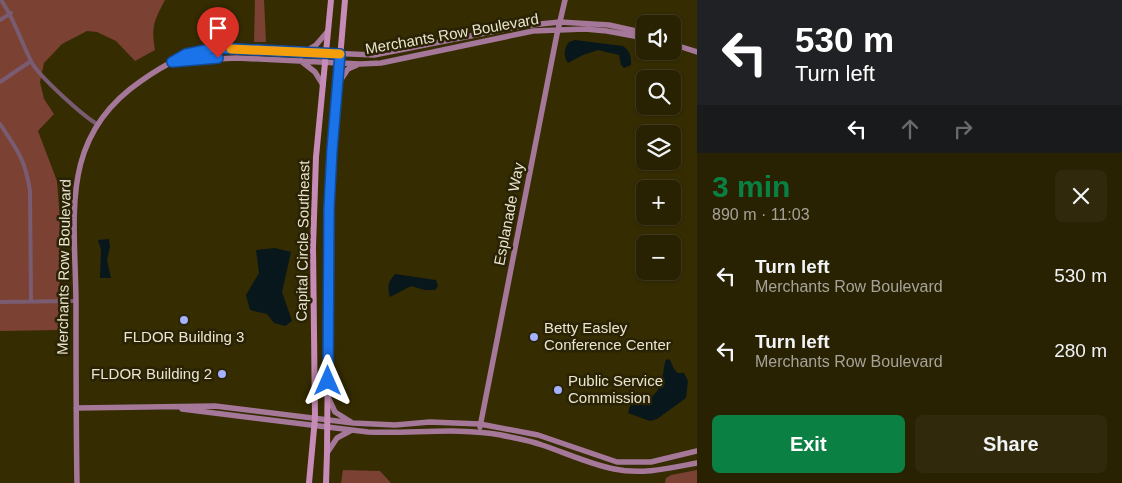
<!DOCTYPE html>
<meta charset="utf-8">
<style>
body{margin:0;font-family:Helvetica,sans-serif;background:#30290c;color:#f1f3f6;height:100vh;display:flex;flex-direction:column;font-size:19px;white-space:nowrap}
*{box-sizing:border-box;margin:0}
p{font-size:16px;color:#a5a399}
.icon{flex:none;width:28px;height:28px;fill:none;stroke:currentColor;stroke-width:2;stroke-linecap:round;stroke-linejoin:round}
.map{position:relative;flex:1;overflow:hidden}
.sheet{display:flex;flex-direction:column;background:#282102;width:425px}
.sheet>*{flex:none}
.hud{background:#202124;color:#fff;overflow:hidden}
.buttons{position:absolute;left:636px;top:15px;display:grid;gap:10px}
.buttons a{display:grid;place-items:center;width:45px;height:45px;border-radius:8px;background:#282102;box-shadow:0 1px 4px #0004,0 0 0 1px #443e24;font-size:25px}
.pin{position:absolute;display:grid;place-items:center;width:42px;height:42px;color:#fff;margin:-51px -21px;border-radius:50% 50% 50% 0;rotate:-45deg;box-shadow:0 0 5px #0007}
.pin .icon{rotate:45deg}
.me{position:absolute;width:55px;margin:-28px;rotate:0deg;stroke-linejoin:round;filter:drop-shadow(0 0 4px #0008)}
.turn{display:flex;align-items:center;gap:18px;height:105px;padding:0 15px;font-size:22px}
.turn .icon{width:65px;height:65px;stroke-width:2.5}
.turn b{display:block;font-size:35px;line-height:42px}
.lanes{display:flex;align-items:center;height:48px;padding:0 15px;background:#0003;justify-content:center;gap:25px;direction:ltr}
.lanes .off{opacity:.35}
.round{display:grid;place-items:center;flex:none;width:52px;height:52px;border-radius:8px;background:#30290c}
.summary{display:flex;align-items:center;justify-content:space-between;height:85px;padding:0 15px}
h1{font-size:30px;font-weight:700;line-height:38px;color:#0b8043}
.button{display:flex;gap:10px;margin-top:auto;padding:10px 15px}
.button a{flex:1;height:58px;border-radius:8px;background:#0b8043;color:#fff;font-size:20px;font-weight:700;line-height:58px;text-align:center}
.button a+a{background:#30290c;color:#f1f3f6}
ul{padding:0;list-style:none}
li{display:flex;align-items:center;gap:15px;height:75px;padding:0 15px}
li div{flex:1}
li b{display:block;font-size:19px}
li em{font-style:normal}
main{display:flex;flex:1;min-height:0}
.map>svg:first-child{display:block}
.green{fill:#7b4132}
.water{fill:#08171b}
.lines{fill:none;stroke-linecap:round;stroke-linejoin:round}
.street{stroke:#7a5c72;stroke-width:4}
.secondary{stroke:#a57799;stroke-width:5.5}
.primary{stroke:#c68bb7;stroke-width:6}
.route-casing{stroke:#114b97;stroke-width:12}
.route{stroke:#1a73e8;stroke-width:9}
.slow{stroke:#f59e0b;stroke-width:9}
.poi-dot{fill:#a4b1fc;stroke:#292204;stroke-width:2}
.labels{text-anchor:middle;stroke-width:5;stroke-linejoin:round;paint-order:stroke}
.street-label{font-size:15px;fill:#eae5d0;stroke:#292204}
.poi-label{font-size:15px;fill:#eae5d0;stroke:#292204;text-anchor:start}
</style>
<main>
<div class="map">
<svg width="697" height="483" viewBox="0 0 697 483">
<rect width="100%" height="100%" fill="#352c02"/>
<path class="green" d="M0,0h165c-11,21 -14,26 -10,50l-20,11 -19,-20 -19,-9 -10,-1 -25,13 -18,19 -4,19 4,17 10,15 -16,17 19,50 3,37 -1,112 -59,1z
M255,0h9l2,42h-12z
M343,470l37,1 11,12h-50z
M697,470v13h-32l1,-5 5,-3z"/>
<path class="water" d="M575,40l48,6c8,6 8,10 8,19l-7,3 -3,-3 -2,-10 -21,-5 -15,5 -15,8c-5,-6 -4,-15 1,-21z
M109,239l1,8 -3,13 4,18h-11l1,-28 -3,-10z
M275,248l16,4 -9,40 10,29 -7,5 -11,-3 -7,-9 -17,-4 -4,-15 13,-22 -3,-23z
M395,274l41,6 2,6 -3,4h-10l-14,-4 -21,11c-3,-10 -2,-15 5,-23z
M667,359l3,1 4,9 4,4h6l4,8 -2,17 -29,21 -7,2 -22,-8 3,-10c28,-2 30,-16 34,-41z"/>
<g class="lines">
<path class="street" d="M1,0c14,20 20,42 31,63 8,14 51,53 65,61
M0,20l11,-7
M0,82l31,-21
M0,124c18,27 25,35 30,67l1,110
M0,302l76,-1"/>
<path class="secondary" d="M672,44l25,8
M306,51l10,-6 12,-14
M174,61l63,-3 123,6 21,-1 152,-32 52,-2 22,2 38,7
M301,61l14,11 8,13
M338,84l10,-15 9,-4
M328,397l7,15 16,10
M76,408l139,-2 138,17 42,2 35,-3 50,2 58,11 79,27h34l46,-11
M182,409l186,23c44,2 89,-5 133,3 13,3 28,5 41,10 24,8 47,19 72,24 28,6 56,-1 83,-6
M480,427l77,-393 8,-34
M327,453l10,-15 13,-7
M77,483c-1,-61 -1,-121 -1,-182 -1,-87 -17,-164 65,-220 24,-17 45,-28 75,-33l158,7 147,-29 39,-4 49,3 36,8"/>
<path class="primary" d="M309,483l6,-65 -2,-171 3,-90 15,-157
M326,483l1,-30 2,-229 2,-61 14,-163"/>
</g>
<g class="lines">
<g class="route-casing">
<path id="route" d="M218,58l-46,4 14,-8 30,-6 124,6 -8,96 -3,58 -1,173"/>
</g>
<use href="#route" class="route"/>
<path class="slow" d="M231,49l109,5"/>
</g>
<g class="poi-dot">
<circle cx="184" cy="320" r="5"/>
<circle cx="534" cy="337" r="5"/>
<circle cx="222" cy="374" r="5"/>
<circle cx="558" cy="390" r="5"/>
</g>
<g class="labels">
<g class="street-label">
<text transform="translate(452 34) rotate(-10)" y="5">Merchants Row Boulevard</text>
<text transform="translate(509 214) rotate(-79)" y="5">Esplanade Way</text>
<text transform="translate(303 241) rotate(-89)" y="5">Capital Circle Southeast</text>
<text transform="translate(64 267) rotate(-89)" y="5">Merchants Row Boulevard</text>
</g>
<g class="poi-label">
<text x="544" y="333">Betty Easley<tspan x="544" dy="17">Conference Center</tspan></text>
<text x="184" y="342" text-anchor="middle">FLDOR Building 3</text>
<text x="212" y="379" text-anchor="end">FLDOR Building 2</text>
<text x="568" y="386">Public Service<tspan x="568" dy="17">Commission</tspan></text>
</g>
</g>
</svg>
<div class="buttons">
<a><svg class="icon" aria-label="sound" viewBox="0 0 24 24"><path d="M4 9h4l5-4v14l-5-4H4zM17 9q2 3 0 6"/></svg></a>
<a><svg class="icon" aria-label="search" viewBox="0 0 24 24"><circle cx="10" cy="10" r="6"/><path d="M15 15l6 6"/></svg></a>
<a><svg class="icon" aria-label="layers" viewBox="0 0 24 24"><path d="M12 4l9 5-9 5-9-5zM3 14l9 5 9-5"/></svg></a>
<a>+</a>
<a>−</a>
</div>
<div class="pin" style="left:218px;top:58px;background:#d93025"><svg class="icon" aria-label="arrive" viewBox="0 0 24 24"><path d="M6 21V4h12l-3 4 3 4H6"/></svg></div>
<svg class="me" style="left:328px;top:381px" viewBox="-20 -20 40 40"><path d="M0-17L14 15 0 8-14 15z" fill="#1a73e8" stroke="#fff" stroke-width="4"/></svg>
</div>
<section class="sheet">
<div class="hud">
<div class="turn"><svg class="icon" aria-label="left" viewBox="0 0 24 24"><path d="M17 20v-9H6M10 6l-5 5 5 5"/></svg><div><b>530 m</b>Turn left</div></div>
<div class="lanes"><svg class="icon" aria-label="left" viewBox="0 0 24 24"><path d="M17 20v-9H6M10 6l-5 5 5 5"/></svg><svg class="icon off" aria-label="ahead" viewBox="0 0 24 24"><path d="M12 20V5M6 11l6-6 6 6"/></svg><svg class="icon off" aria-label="right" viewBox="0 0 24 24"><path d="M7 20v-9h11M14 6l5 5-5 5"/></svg></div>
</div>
<div class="summary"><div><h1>3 min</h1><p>890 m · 11:03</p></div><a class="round"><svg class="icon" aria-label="close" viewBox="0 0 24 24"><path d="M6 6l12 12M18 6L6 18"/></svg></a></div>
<ul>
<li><svg class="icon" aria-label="left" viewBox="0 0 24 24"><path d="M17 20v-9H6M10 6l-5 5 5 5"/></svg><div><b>Turn left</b><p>Merchants Row Boulevard</p></div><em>530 m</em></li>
<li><svg class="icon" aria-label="left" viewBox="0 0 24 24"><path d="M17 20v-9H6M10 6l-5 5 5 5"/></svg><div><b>Turn left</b><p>Merchants Row Boulevard</p></div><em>280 m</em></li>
</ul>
<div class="button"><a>Exit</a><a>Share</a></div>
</section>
</main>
